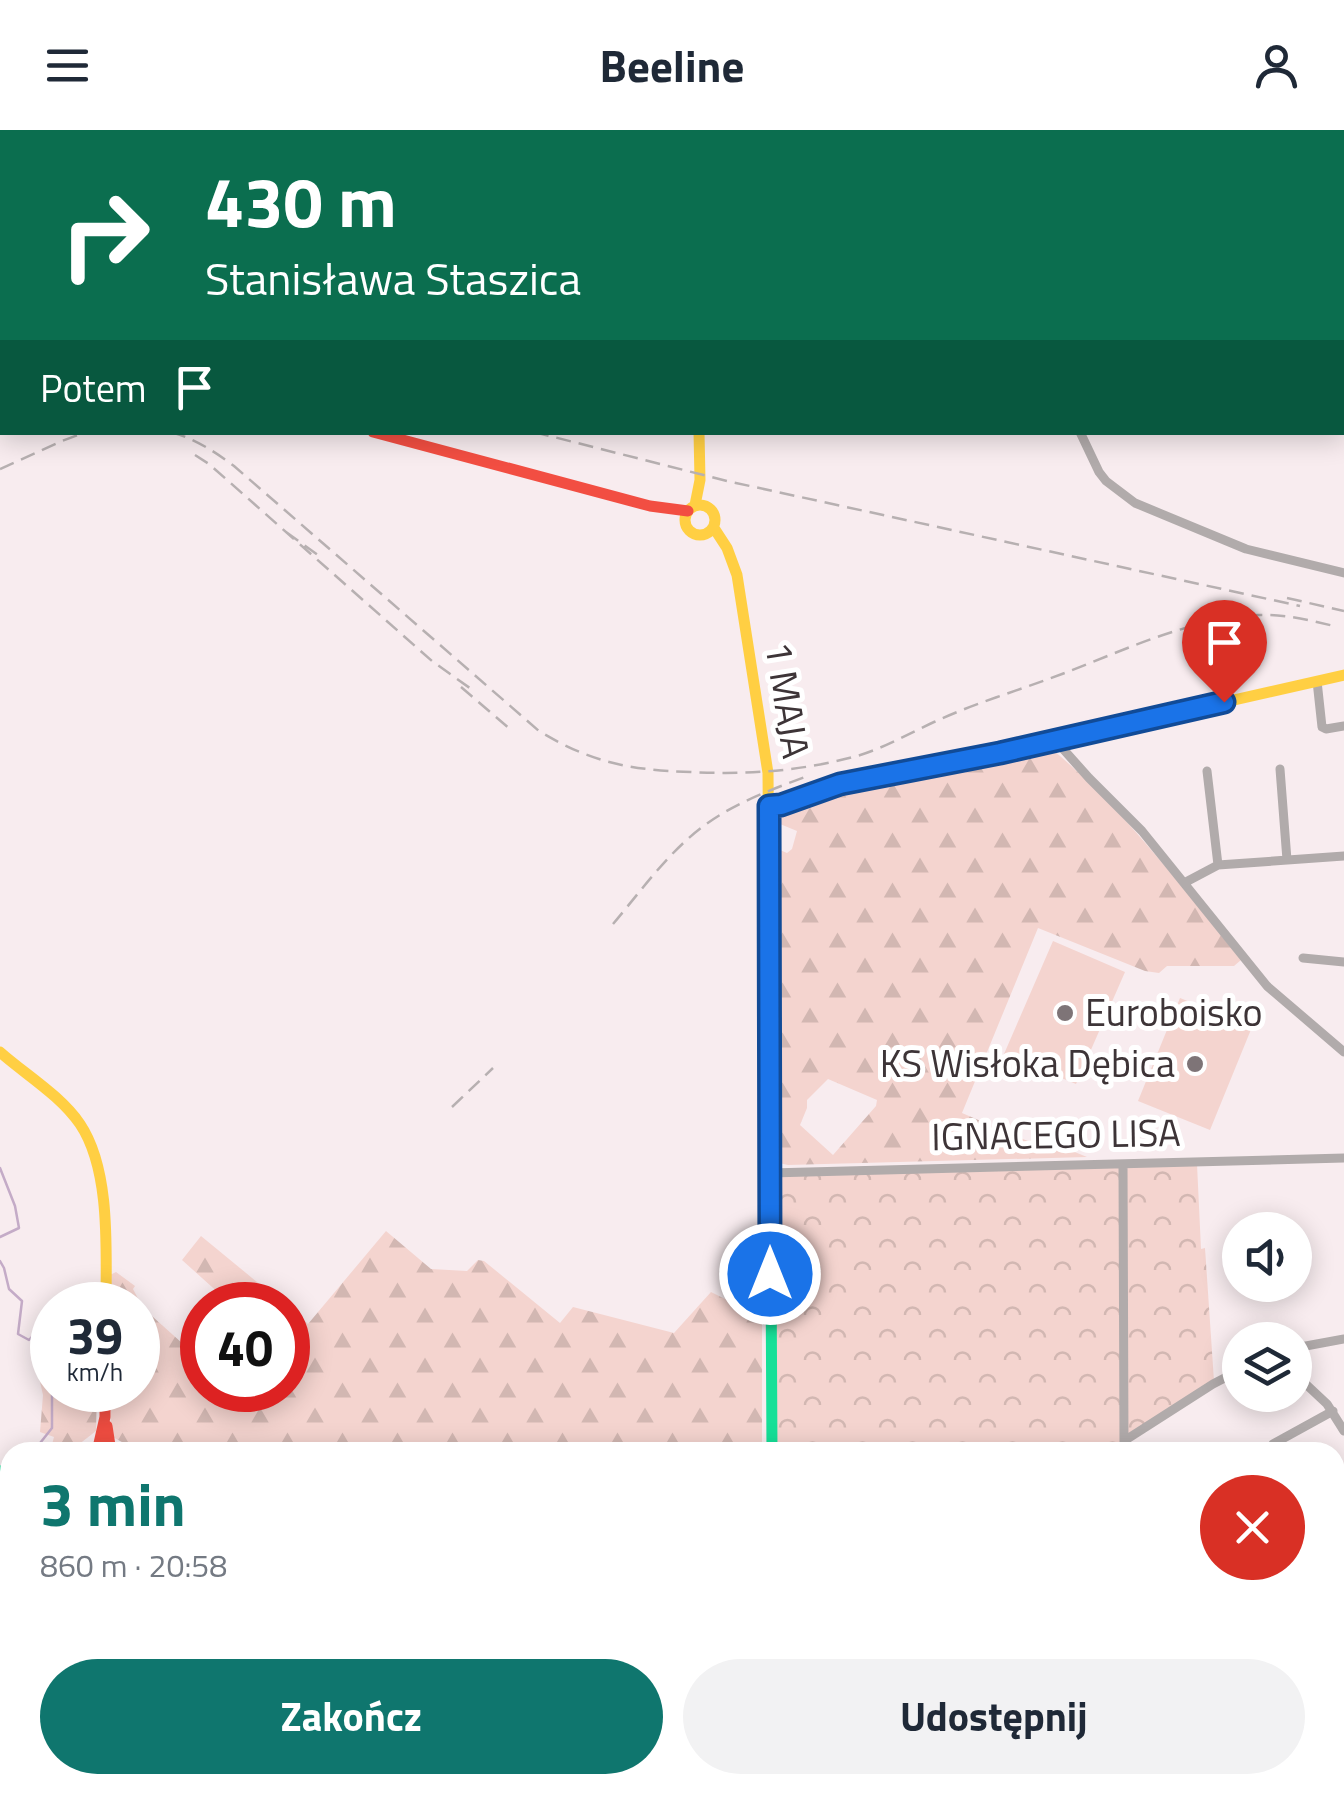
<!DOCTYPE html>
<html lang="pl">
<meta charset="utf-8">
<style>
body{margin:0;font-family:"Titillium Web",sans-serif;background:#f2f2f3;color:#1f2937;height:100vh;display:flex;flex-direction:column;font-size:38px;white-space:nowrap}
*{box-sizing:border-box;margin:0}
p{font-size:32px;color:#747a83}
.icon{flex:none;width:55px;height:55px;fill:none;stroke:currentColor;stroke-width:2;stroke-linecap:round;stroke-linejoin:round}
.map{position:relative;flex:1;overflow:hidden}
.side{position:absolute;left:0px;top:1312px;width:1345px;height:352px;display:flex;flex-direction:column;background:#fff;border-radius:30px 30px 0 0;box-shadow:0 5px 25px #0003}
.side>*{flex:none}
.banner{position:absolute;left:0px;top:0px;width:1345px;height:305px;box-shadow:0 5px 25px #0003;background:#0b6e4f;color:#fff;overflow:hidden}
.tools{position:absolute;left:1222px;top:1082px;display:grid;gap:20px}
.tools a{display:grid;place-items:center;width:90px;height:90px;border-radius:50%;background:#fff;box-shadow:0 5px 25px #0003;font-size:50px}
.speed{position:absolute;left:30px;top:1152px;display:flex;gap:20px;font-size:50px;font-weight:700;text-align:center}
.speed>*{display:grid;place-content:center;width:130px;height:130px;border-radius:50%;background:#fff;box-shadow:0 5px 25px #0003;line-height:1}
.speed small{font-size:25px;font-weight:400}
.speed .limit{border:15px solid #d22;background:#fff;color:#111}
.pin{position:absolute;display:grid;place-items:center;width:85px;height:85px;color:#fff;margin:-102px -42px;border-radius:50% 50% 50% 0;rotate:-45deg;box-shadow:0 0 10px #0007}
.pin .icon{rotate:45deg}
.me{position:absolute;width:110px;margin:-55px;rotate:0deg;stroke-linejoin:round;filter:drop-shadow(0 0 8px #0008)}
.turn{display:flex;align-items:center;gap:35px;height:210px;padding:0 40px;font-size:45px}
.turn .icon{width:130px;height:130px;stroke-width:2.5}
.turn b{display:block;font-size:70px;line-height:85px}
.then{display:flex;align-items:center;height:95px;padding:0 40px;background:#0003;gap:20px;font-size:38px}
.round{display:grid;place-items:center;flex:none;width:105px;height:105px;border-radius:52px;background:#f2f2f3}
.headline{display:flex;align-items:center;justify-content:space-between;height:170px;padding:0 40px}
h1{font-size:60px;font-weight:700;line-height:75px;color:#0f766e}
.button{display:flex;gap:20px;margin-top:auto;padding:20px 40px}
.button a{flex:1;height:115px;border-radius:60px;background:#0f766e;color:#fff;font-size:40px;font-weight:700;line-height:115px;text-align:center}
.button a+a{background:#f2f2f3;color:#1f2937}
header{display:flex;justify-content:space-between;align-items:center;height:130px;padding:0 40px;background:#fff;font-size:45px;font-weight:700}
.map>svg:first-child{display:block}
.grass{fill:url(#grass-dots)}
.forest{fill:url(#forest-firs);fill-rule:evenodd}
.park{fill:url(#park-crowns)}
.pitch{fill:#f4d4cf}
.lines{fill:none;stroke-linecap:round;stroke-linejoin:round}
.stream{stroke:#c4abc7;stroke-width:2.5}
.street{stroke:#b1abab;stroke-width:9}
.fast{stroke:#16e098;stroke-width:11}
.slow{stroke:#ffcf43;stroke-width:11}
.jam{stroke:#f24e42;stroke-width:11}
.rail{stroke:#b7b0b1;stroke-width:2.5;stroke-dasharray:15 8;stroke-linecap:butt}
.route-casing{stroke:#114b97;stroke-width:25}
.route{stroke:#1a73e8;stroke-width:18}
.poi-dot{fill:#7e7477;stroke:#fff;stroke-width:4}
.labels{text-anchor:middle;stroke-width:10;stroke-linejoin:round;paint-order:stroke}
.street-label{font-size:38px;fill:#3d3437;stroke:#fff}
.poi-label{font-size:38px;fill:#3d3437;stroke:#fff;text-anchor:start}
</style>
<header><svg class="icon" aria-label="menu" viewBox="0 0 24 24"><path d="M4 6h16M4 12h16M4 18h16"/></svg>Beeline<svg class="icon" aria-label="person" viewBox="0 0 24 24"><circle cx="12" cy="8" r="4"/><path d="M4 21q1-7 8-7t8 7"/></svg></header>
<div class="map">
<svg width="1344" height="1663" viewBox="0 0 1344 1663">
<defs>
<pattern id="grass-dots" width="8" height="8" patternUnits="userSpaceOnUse" patternTransform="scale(2.5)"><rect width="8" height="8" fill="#f4d4cf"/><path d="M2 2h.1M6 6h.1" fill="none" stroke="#d2b7b2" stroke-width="1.8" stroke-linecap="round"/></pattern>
<pattern id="forest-firs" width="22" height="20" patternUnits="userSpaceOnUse" patternTransform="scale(2.5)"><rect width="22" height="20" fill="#f4d4cf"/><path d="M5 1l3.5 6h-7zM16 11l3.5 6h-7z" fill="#d2b7b2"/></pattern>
<pattern id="park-crowns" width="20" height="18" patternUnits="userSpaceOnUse" patternTransform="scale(2.5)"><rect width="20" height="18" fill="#f4d4cf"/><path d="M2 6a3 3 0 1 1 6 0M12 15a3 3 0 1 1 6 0" fill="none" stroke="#d2b7b2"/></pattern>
</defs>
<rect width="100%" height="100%" fill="#f8ecef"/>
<path class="grass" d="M98,0h603v2h-605z
M719,0h302l-1,2h-301z"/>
<path class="forest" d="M1052,619c73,62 129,137 189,211l-7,6h-67l-8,7 -14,-2 -107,-43 -76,185 68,29 3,-7 54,22 -299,8 -14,-3 -1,-301 7,-11 7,3 5,-4 5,-18 -17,-7 -5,-8 5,1 11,-5 -1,-4 61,-20zM828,949l49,21 -1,6 -43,49 -33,-30 7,-17v-8z
M386,1101l45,38 36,2 11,-11 6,1 76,62 13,-16 101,26 37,-41 46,23 5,-5v142h-628l-5,-6 -18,-10 -1,-46h28v-85h-28v-30l6,-3 19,14 -2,3 10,19 59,53v29h33l5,4 3,-4h45v-83l20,17z
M201,1106l84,69h-53l-50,-45z
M45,1178l7,2v80h45l-1,41 -27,21h-19l4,-15 -14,-5 3,-37 -7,-31 -1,-37z
M66,1655h109l4,8h-114z
M198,1655h109l-10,8h-96z"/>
<path class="park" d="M1197,1034l4,85 4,-1 9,133 -92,58 -1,13h-345l-1,-276z"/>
<path class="pitch" d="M1053,811l72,31 -49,112 -72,-30z
M1180,868l72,29 -42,103 -72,-29z"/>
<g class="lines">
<path class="stream" d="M0,1038l15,38 4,22 -19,9
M0,1131l4,7 5,21 13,12 -4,33 11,6 11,-12 10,7 -6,37 8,15v41l-19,24
M9,1663l2,-8"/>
<path class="street" d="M0,178l2,1
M1080,302l19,40 7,9 29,22 111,46 98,24
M1317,551l5,46 4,2 18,-3
M1060,610l4,10 25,28 53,53 125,155 77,66
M1280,639l7,91
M1207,641l11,94
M1184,753l34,-18 126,-9
M1303,828l41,4
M1123,1034l1,285
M770,1043l574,-15
M1295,1218l49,-9
M1295,1244l32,30 17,27
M1124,1311l89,-57 27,-14
M1273,1314l60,-33
M1335,1405l9,11
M1335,1435l9,12
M1335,1592l9,-2
M584,1655l25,4 1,4
M797,1655h1
M925,1655l2,8
M1202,1655l2,8
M332,1663l12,-8"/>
<path class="fast" d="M709,0v2
M0,233l2,-2
M769,771l3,551
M0,1341h10"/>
<path class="slow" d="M685 390a15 15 0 1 1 30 0a15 15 0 1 1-30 0Z
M695,375l5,-25 -1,-48
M714,398l13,20 10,27 31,198 1,128
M769,676l12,-1 59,-20 160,-32 344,-78
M0,922c26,23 60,43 80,72 31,46 26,127 26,181
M1335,1361h9"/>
<path class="jam" d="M373,302l277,74 38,5
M107,1296l4,26
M97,1322l8,-35v-27"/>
<path class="rail" d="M0,15l2,2
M171,302c24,7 43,19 63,34l305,265c53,32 91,39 152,41 57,3 111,-1 166,-16 27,-8 51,-22 77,-34 41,-19 86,-32 128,-48 63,-24 128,-56 197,-59 26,-1 50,5 75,11
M534,302l193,49 573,125
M195,325l14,9 223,197 42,30
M0,339l62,-28 24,-9
M286,402l32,23
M1287,468l57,13
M461,557l49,42
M613,794c28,-33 56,-73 92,-99 30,-22 65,-35 100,-48
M452,977l41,-39"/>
</g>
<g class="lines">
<g class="route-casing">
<path id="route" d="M770,1144l-1,-468 12,-1 59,-21 160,-31 224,-51"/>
</g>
<use href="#route" class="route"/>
</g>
<g class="poi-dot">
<circle cx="1065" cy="883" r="10"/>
<circle cx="1195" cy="934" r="10"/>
</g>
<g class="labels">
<g class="street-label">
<text transform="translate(787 570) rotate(81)" y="13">1 MAJA</text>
<text transform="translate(1056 1005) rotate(-1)" y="13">IGNACEGO LISA</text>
</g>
<g class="poi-label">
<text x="1085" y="896">Euroboisko</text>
<text x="1175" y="947" text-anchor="end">KS Wisłoka Dębica</text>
</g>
</g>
</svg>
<div class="tools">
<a><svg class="icon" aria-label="sound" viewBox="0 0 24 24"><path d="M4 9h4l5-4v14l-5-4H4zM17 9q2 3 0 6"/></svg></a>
<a><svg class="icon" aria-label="layers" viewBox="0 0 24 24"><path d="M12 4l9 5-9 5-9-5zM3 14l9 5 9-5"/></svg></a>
</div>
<div class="speed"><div>39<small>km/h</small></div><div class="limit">40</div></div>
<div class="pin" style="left:1224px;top:572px;background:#d93025"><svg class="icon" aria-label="arrive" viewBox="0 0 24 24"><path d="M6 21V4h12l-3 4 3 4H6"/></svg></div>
<svg class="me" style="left:770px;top:1144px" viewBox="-20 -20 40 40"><circle r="17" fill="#1a73e8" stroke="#fff" stroke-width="3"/><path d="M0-11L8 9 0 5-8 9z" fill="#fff"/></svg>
<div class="banner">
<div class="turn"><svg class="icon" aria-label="right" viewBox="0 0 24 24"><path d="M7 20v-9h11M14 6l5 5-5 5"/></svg><div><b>430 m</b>Stanisława Staszica</div></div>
<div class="then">Potem<svg class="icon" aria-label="arrive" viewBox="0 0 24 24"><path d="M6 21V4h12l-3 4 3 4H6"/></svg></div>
</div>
<section class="side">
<div class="headline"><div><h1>3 min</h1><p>860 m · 20:58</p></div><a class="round" style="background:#d93025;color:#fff"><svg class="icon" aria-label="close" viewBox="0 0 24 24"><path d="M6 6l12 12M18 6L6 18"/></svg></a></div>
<div class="button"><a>Zakończ</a><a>Udostępnij</a></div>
</section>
</div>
